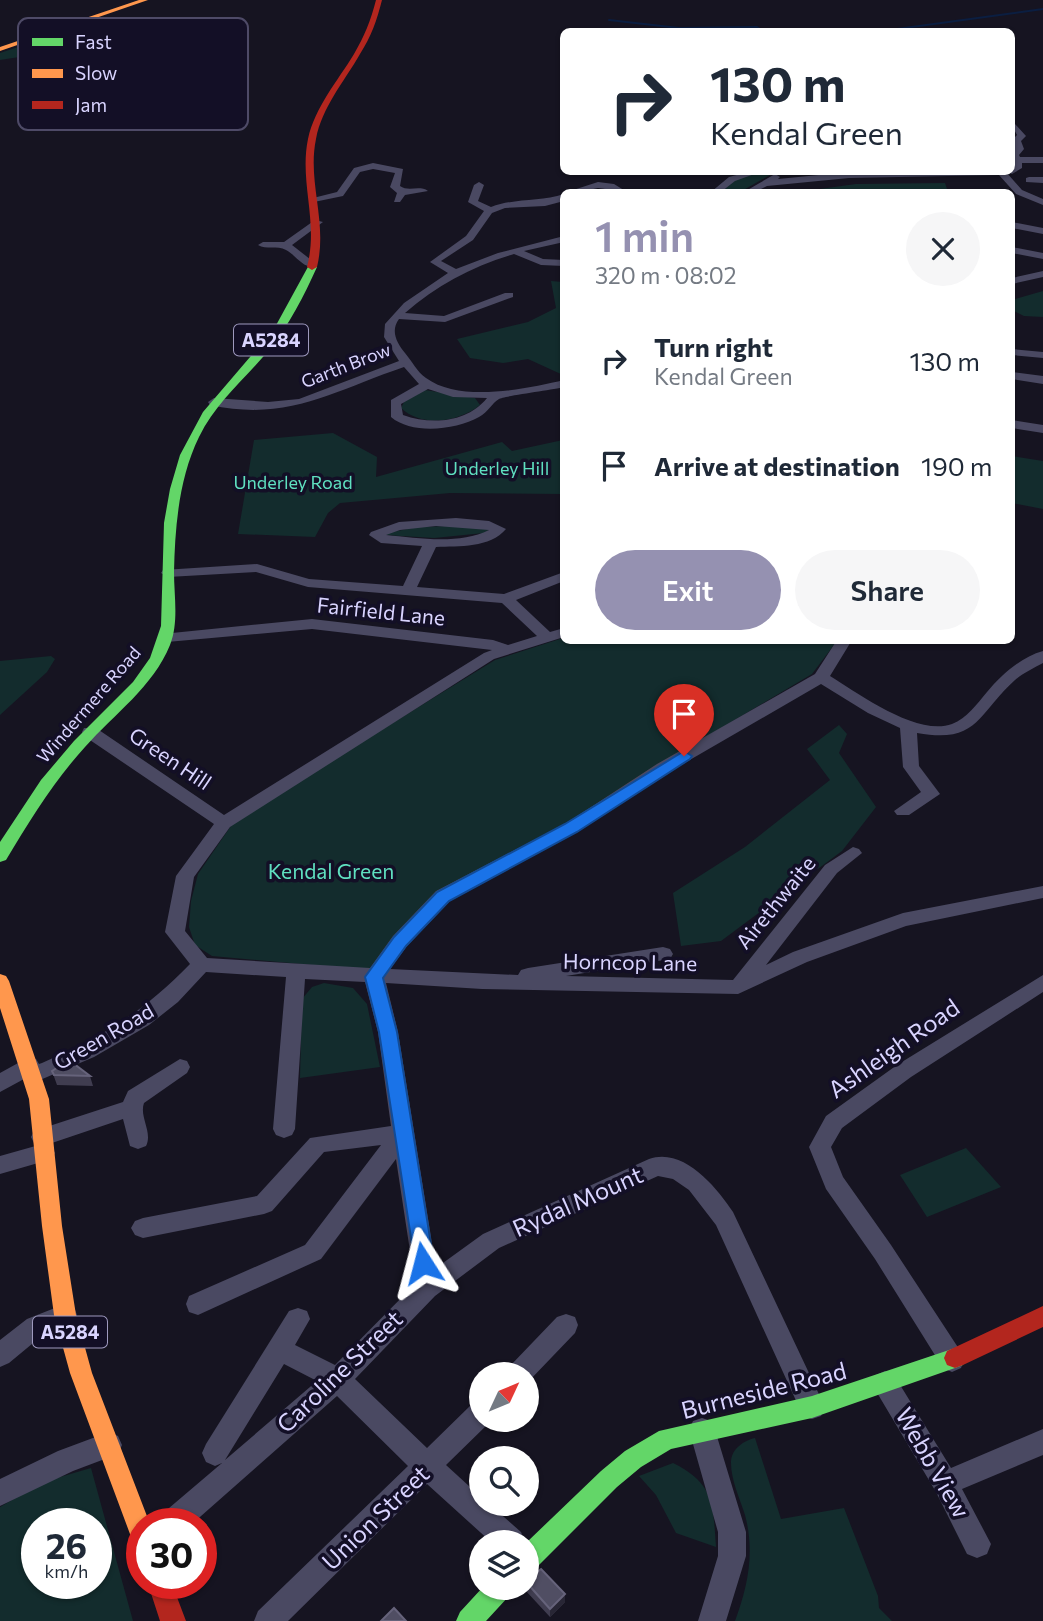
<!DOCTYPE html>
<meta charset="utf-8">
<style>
body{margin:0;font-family:Commissioner,sans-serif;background:#f6f6f7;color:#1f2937;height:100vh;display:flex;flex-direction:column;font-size:26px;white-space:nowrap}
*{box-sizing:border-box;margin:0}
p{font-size:23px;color:#747a83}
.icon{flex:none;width:38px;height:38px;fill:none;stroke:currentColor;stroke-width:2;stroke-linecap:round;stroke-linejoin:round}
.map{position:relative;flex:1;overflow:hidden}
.sheet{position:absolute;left:560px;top:189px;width:455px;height:455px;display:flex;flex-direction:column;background:#fff;border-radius:10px;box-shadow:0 2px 5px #0004}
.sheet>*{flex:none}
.top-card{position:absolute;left:560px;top:28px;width:455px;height:147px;border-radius:10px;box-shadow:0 2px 5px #0004;background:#fff;color:#1f2937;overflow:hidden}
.needle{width:46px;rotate:46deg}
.controls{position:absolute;left:469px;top:1362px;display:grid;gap:14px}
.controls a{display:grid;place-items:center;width:70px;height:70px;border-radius:50%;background:#fff;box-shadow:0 2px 5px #0004;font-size:35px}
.speed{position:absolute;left:21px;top:1508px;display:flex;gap:14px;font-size:35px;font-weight:700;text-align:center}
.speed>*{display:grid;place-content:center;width:91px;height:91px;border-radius:50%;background:#fff;box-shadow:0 2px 5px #0004;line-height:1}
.speed small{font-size:18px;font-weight:400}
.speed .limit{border:10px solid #d22;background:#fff;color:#111}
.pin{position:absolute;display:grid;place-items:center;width:60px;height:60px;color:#fff;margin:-72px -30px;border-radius:50% 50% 50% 0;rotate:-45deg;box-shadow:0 0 7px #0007}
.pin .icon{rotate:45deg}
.me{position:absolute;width:77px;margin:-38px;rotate:351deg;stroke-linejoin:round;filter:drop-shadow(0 0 5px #0008)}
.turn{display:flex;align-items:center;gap:24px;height:147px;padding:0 35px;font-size:32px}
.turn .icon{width:91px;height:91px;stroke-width:2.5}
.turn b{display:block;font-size:49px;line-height:60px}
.round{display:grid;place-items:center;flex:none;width:74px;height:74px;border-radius:37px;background:#f6f6f7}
.headline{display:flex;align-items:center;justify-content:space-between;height:119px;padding:0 35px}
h1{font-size:42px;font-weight:600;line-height:52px;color:#9591b1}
.action{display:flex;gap:14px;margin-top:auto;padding:14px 35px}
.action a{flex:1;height:80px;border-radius:42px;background:#9591b1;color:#fff;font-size:28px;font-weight:600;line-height:80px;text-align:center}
.action a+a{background:#f6f6f7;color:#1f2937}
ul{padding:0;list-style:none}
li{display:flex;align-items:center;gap:21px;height:105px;padding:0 35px}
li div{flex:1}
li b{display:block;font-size:26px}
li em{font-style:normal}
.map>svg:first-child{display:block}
.green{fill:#132c2d;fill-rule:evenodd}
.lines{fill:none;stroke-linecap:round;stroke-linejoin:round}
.stream{stroke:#0b1e41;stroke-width:2}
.street{fill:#4a4962;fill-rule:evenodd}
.fast{fill:#63d668;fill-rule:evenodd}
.slow{fill:#ff974d;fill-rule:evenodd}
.jam{fill:#b3261e;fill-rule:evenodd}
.wall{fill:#403d50}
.shaded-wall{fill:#282635}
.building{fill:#504e63;stroke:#66637b;stroke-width:2}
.route{fill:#1a73e8;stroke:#114b97;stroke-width:2}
.labels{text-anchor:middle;stroke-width:7;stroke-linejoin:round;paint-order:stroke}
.far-street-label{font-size:18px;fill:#d9d4ff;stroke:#130f26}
.far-park-label{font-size:18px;fill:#5fe0c0;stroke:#130f26}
.shield{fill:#130f26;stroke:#9e99be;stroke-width:2}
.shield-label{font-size:19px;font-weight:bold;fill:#d9d4ff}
.street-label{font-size:21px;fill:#d9d4ff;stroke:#130f26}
.park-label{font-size:21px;fill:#5fe0c0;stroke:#130f26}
.near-street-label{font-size:24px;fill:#d9d4ff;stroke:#130f26}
.key{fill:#130f26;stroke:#4e4a67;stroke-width:2}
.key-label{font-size:19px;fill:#d9d4ff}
</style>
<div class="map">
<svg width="1043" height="1621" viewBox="0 0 1043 1621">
<rect width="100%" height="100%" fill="#161421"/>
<path class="green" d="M36,41l21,3 7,6 -64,10v-7z
M760,172h15l-35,20h-19l16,-13z
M945,183l3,9h-150l58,-8z
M551,281l12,1v93l-35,-16 -25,4 -33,-5 -13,-19 71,-17 28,-14z
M1043,291v26l-19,-1 -12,-6v-10z
M425,390l50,8 5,7c-21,17 -58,23 -79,3l3,-6z
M333,433l44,24 -1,20 126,-35 10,9 51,-11v54l-113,-1 -110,10 -12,10 -13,24 -77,-3 16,-94z
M1012,456l31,5v48l-31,-6z
M450,526l40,3 -6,4 -50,5 -49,-3 2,-2 31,-6z
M563,638l1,2 273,1 -25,33 -155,92 -77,51 -141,78 -70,75 -157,-14 -17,-11 -6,-18 2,-26 7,-27 37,-54 260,-160z
M51,656l4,3 -8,13 -47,43v-54z
M839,725l8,9 -8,19 37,54 -34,44 -121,90 -40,5 -8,-53 72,-46 85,-67 -23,-31z
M324,983l29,5 14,16 13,63 -80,11 2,-79 10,-12z
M966,1148l35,39 -74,30 -27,-42z
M755,1438l26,81 63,-11 34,88 1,12 13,13h-157c13,-35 20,-69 10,-106 -5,-16 -14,-35 -14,-52 0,-14 12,-22 24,-25z
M673,1463c41,20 40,41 43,84l-40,-14 -20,-38 -17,-19z
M91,1468l42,153h-133v-114l43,-25zM37,1524h59v60h-59z"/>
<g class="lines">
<path class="stream" d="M609,20l70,8 78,-1 8,5
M875,32l168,-23"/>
<path class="street" d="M1015,124l11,12 -5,5 3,8 -5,6 1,2h23v6h-21v5l-10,6 -4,-2h4l2,-7 -2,-13 3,-4 -3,-8 5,-5 -5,-9z
M373,163l30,6 -3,17c8,6 20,-1 28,5l-23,4 -5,7h-6l3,-9 -7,-6 5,-14 -22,-4 -13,3 -17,24 -29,6 -5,-3 28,-7 17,-24z
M748,172h12l-25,9 -14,11h-10l18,-15z
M849,172h157l16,18 21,9v6l-27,-11 -17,-19 -150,3 -82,8 -12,6h-11l31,-18 5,3 -2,2z
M1029,177h14v6l-17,-1v-4z
M479,182l5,3 -6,16 13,6c23,-9 49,-5 73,-13v7l-19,5 -40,2 -13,5 -19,27 -32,21 15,8 42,-16 66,-17v6l-40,9 19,8 21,1v6l-23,-1 -27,-11c-41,12 -77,31 -109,59l39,3 61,-23h8v4l-68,25 -46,-3c-9,12 -2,24 6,34 7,8 12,19 21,25 34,25 100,11 138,2v7c-11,3 -61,9 -65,12 -7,4 -11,13 -20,18 -23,13 -67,18 -88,0v-17l28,-16 -15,-17c-71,24 -115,55 -194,38l-2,-3 6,-4 54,4 31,-3 100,-38 -15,-24 1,-13 19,-21 44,-30 -18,-11 36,-26 18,-25 -16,-9 6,-17zM428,389l25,8 34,1c-20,25 -56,27 -84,17l-2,-11z
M598,182l16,2 13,8 -29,-4 -19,4h-12z
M315,220l8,2 -31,23 23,18v4c-13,1 -19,-12 -29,-17 -9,-5 -20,0 -28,-5l5,-3h21z
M1012,222l31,6v6l-31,-6z
M1012,247l31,6v6l-31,-6z
M1043,271v6l-31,7v-6z
M1012,349l31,3v6l-31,-3z
M1012,372l31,4v8l-31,-5z
M1012,420l31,5v8l-31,-5z
M456,518l33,3 17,8c-16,19 -47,17 -70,18l-19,40 87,7 60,-22v9l-48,19 34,32 14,-4v9l-70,22 -264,168 -36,50 -9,54 22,27 163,10 23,-32 43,-45 129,-67 92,-60 158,-90 22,-34h15l-22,36c28,17 87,61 122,48 15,-6 25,-20 35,-32 14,-17 34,-35 56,-41v12c-9,5 -20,10 -28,17 -38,34 -36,64 -98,53l2,33 21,28 -31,21h-12l-3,-4 27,-19 -18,-25 -3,-39 -32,-15 -47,-29 -152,88 -92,60 -127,69 -43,45 -17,23 128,6 3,-5 7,-2 135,-21 7,2 3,5 -3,5 -104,17 167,4 92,-115 28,-18 6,2 3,4 -25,20 -71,92 27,-13 110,-39 140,-27v12l-137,28 -99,36 -69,32 -256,-5 -96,-6 12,49 38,236 47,-34 166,-75c35,-12 67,28 84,53l92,195 -4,9 -9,3 -9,-3 -87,-191 -27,-35 -16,-11 -15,-3 -159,72 -64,48 -80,83 72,69 45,-44 9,-3v18h10l-1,3 -44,43 35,32v6h7l33,29 4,10h-34l-64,-58 -139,137h-34l4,-10 150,-145 -71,-70 -145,128h-34l4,-10 60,-51 -7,3 -9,-4 -4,-9 4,-9 83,-133 9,-3 9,3 3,8 -15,26 40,20 80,-81 -19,-125 -75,100 -123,56 -9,-3 -3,-8 3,-8 116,-51 76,-100 -57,7 -52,59 -8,3 -121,24 -8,-3 -4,-7 4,-7 8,-3 114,-22 53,-58 81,-12 -13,-94 -13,-50 -60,-3 -10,150 -3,6 -8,3 -8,-3 -3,-6 13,-152 -80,-5 -28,30 -29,23 -55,32 -61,26 -9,-4 -24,13v-19l29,-16 7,2 3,5 3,-1c62,-27 100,-50 148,-99l-25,-32 11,-56 38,-52 -130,-88 -2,-4 2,-4h12l128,87 260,-162 8,-3 -180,-21 -145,13 -8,-5 3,-3 150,-15 181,21 15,5 29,-9 -35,-33 -194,-16 -52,-15 -88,5 -7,-4 2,-3 94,-6 52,15 94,7 19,-40 -41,-3 -12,-8 2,-3 28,-10zM436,526l53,4c-30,15 -71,8 -103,5l14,-5zM284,1364l33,17 -92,79z
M1043,975v17l-132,85 -69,51 -11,19 12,30 48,68 70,107 3,8 -3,8 -9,4 -9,-4 -68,-109 -49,-70 -17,-42 17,-31 71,-51z
M180,1059l7,2 3,6 -3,6 -43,30c-5,14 9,29 2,43l-8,3 -8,-3 -7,-27 -77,26 6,2 3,6 -3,6 -52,15v-18l39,-11 -5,-2 -3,-6 3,-6 89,-29 5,-11z
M65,1304l9,3 3,8 -3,8 -30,11 -35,29 -9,4v-27l27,-21z
M566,1314l9,3 3,8 -3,8 -47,49 -1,-8h-20l3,-8 47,-49z
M885,1371l9,4 57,93 92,-39v26l-81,34 29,55 -4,10 -10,4 -10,-4 -31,-62 -60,-101 -4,-8 4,-8z
M702,1418l9,3 4,9 31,102v24l-20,65h-28l20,-65v-24l-29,-102 4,-9z
M109,1432l9,4 4,9 -4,9 -45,17 -73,35v-27l58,-28z"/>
<path class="fast" d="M309,265l8,2c-13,29 -28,58 -48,83 -24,29 -53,52 -70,87 -20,41 -24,89 -25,135 0,24 5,50 -4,73 -17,42 -56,69 -85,102 -31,34 -55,73 -79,113l-6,2v-20l41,-62 33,-39 59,-59 17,-24 11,-32 3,-103 6,-34 10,-34 23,-43 71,-83z
M955,1348l8,3 3,7 -3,7 -8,3 -143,50 -141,31 -30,18 -24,20 -81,81 -9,3v-29l74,-71 24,-20 34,-20 153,-35z
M483,1587h29l-3,9 -23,25h-30l4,-9z"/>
<path class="slow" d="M139,0h9l-148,51v-4z
M0,974l6,2 3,5 40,118 13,127 14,89 16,58 58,151h-8v22l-9,-3 -3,-9 -60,-161 -16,-58 -12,-89 -13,-127 -29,-91z"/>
<path class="jam" d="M376,0h6c-5,20 -11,37 -22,54 -16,28 -38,53 -44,85 -9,43 12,83 1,128l-5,3 -5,-3c12,-45 -8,-85 1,-128 7,-32 29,-57 46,-85 10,-17 17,-34 22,-54z
M1043,1306v21l-80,38 -8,3 -8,-3 -3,-7 3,-7z
M148,1584h24l14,37h-26z"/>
</g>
<path class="wall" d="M52,1071l38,5 3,10 -36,-1z
M527,1580l38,14v8l-15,15 -25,-27v-3h2z"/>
<path class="shaded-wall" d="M565,1594v8l-15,15v-8z"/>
<path class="building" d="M69,1060l21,16 -36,-1 -2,-4z
M541,1569l24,25 -15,15 -23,-26v-3z
M394,1608l12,13h-25z"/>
<path class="route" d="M684,751l8,5 -2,3 -113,73 -128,69 -43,45 -23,32 14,54 37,231 -3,7 -8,3 -7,-3 -37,-238 -14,-55 29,-40 43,-45 128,-68z"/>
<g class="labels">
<g class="far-street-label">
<text transform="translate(346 366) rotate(-21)" y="6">Garth Brow</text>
<text transform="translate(89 705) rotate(-49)" y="6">Windermere Road</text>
</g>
<g class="far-park-label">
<text x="497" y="475">Underley Hill</text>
<text x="293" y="489">Underley Road</text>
</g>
<g class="shield">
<rect x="234" y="324.5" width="74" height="31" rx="5"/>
<rect x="33" y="1316.5" width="74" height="31" rx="5"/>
</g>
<g class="shield-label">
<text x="271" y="347">A5284</text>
<text x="70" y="1339">A5284</text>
</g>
<g class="street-label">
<text transform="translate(381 612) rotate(6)" y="7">Fairfield Lane</text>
<text transform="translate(170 759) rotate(34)" y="7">Green Hill</text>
<text transform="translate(776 903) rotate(-51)" y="7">Airethwaite</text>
<text transform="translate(630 963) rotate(1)" y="7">Horncop Lane</text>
<text transform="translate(104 1037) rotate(-30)" y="7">Green Road</text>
</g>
<g class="park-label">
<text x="331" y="879">Kendal Green</text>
</g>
<g class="near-street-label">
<text transform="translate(894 1049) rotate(-35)" y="8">Ashleigh Road</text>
<text transform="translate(578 1202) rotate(-24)" y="8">Rydal Mount</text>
<text transform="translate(340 1372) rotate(-44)" y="8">Caroline Street</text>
<text transform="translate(764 1391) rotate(-14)" y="8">Burneside Road</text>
<text transform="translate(932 1463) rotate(60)" y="8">Webb View</text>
<text transform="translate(376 1518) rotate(-44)" y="8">Union Street</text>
</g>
</g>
<rect x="18" y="18" width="230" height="112" rx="10" class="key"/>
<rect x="32" y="38" width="31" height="8" fill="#63d668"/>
<rect x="32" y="69" width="31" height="9" fill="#ff974d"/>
<rect x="32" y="101" width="31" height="8" fill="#b3261e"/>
<g class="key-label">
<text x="75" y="49">Fast</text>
<text x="75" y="80">Slow</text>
<text x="75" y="112">Jam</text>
</g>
</svg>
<div class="controls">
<a><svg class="needle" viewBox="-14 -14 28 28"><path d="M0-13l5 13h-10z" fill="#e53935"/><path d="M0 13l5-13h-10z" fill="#747a83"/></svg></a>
<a><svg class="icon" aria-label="search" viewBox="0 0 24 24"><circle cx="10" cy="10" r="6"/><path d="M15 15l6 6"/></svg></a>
<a><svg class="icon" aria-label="layers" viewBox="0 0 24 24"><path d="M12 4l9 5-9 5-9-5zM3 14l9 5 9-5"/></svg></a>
</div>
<div class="speed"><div>26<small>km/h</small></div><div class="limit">30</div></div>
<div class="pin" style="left:684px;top:756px;background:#d93025"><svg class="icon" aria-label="arrive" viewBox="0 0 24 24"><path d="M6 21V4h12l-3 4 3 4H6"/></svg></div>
<svg class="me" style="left:423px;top:1263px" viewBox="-20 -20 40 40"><path d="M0-17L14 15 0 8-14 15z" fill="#1a73e8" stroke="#fff" stroke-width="4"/></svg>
<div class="top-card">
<div class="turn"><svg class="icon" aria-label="right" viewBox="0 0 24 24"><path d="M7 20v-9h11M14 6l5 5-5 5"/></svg><div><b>130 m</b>Kendal Green</div></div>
</div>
<section class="sheet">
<div class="headline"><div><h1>1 min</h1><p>320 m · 08:02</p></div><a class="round"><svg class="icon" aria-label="close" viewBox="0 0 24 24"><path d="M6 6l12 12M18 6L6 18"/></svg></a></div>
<ul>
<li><svg class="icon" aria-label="right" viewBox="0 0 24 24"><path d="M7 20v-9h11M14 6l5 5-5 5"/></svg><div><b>Turn right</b><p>Kendal Green</p></div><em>130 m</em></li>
<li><svg class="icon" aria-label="arrive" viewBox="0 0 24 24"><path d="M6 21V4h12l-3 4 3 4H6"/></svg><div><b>Arrive at destination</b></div><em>190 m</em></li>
</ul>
<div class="action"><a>Exit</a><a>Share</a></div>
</section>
</div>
